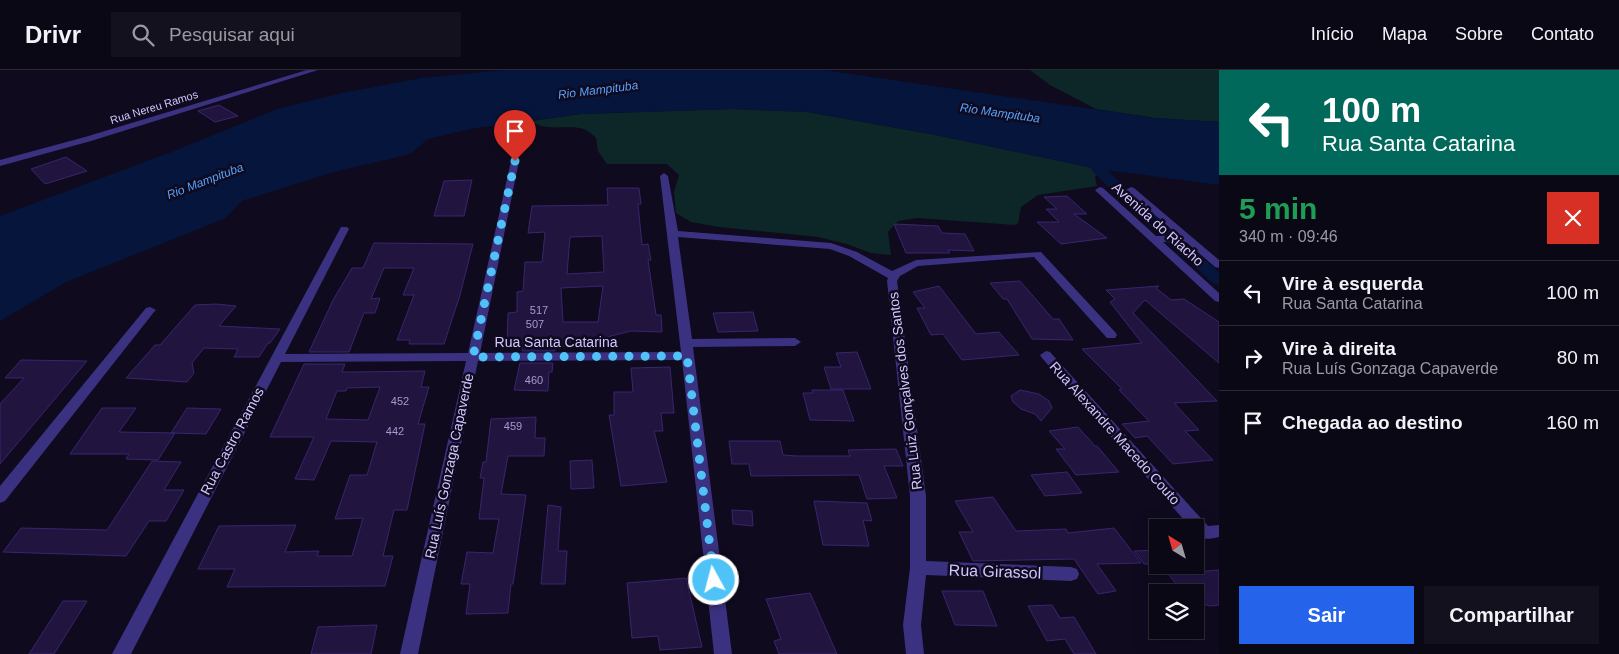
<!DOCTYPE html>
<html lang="pt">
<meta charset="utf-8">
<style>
body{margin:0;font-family:Arial,sans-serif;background:#14111f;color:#f1f3f6;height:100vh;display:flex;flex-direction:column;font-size:19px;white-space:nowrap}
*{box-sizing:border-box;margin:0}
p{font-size:16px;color:#9a9aa1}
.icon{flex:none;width:28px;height:28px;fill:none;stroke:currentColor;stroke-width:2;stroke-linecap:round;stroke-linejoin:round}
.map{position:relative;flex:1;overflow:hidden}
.drawer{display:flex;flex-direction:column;background:#0b0816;width:400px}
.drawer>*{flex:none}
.top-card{background:#00695c;color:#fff;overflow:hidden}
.needle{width:32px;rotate:323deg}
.tools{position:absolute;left:1149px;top:449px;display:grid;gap:10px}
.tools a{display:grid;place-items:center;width:55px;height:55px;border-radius:0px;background:#0b0816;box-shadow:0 5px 20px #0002,0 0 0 1px #2b2935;font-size:25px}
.pin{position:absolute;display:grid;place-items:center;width:42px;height:42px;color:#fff;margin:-51px -21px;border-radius:50% 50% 50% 0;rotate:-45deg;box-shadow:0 0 5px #0007}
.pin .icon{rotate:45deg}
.me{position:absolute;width:55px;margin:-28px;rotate:353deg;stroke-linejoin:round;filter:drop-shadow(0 0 4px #0008)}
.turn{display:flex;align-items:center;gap:18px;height:105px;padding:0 20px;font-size:22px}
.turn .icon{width:65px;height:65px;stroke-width:2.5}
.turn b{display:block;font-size:35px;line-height:42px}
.round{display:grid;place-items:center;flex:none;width:52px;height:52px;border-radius:0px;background:#14111f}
.overview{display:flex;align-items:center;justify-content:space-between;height:85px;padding:0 20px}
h1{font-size:30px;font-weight:800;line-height:38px;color:#1e9e55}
.action{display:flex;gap:10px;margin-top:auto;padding:10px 20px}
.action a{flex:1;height:58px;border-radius:0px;background:#2563eb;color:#fff;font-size:20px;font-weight:800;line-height:58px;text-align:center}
.action a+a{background:#14111f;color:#f1f3f6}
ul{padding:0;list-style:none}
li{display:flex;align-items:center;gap:15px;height:65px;padding:0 20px;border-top:1px solid #2b2935}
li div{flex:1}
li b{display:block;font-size:19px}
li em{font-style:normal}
header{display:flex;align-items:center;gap:30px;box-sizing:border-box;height:70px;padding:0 25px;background:#0b0816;border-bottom:1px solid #2b2935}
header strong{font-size:24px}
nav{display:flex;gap:28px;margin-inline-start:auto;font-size:18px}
.search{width:350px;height:45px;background:#14111f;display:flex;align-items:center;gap:12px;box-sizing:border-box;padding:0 18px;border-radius:0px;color:#9a9aa1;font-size:19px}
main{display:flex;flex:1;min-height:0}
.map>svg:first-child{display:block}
.green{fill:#0d2728}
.water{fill:#05153c}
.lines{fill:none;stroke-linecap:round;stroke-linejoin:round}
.canal{fill:#05153c;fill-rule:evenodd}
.building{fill:#211540;stroke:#39256e;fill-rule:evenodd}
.minor{fill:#3b3181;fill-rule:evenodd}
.route{stroke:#4fc3f7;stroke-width:9;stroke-dasharray:0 16.2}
.labels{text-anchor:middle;stroke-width:5;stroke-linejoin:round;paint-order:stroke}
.far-street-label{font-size:11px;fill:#d2c7ff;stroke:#0f0a1e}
.number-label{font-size:11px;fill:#a69acf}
.far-water-label{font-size:12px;font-style:italic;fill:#55a3ff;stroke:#0f0a1e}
.street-label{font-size:14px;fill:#d2c7ff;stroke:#0f0a1e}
.near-street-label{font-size:16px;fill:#d2c7ff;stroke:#0f0a1e}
</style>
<header>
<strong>Drivr</strong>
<div class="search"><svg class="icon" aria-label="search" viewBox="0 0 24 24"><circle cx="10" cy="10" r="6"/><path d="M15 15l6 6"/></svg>Pesquisar aqui</div>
<nav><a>Início</a><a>Mapa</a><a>Sobre</a><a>Contato</a></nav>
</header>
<main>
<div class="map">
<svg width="1219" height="584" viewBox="0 0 1219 584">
<rect width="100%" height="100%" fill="#0f0a1e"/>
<path class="green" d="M1030,0h189v52l-64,-4 -59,-9 -46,-24z
M732,39l76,3 128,23 162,34 -3,9 2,8 -59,9 -17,12 -3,16 -3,2 -98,-7 -19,3 -10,11 3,23 -20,-2 -24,-9 -29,-7 -99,-10 -28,-5 -15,-9 -2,-21 5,-17 -12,-11h-60l-9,-13 -2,-13c-3,-3 -6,-6 -10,-8 -15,-7 -40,3 -55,-9l50,-7z"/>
<path class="water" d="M505,0h319l331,48 64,4v63l-121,-16 -162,-34 -128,-23 -76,-3 -151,5 -111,15 -42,10 -18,15 -80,19 -88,28 -16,17 -160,64 -66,39v-105l174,-65 106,-43 62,-15 79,-15z"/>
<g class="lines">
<path class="canal" d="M1098,95l5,1 64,61 52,45v13l-6,-2 -56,-50 -64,-61 -2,-3 2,-3z"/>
</g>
<path class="building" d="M219,35l19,11 -23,6 -17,-11z
M66,87l21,14 -42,13 -14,-15z
M472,110l-8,36h-30l10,-35z
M607,118h32l2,16h-3l4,41 6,-1 3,16h-3l8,55h5l1,17 -31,-1 -24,6 -1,10 -51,-1v5h-33l1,-7h-16l1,-31 9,-1v-20l6,-1 2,-29h17l3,-30 -17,1 4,-27 76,-1zM602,166l2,36 -37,2 3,-37zM603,216l-5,36h-35l-2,-34z
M1067,126l20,18h-13l33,24 -46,6 -24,-22h22l-13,-13h11l-13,-12z
M894,154l44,2 4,7 23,1 9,17 -26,-1 2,3h-44z
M374,173l99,1 -13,51 -16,49h-35l1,-4h-13l17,-45h-11l11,-27h-30l-13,31 9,-1 -5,15h-11l-15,39h-40l24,-52 19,-32h11z
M1020,211l33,38h6l14,21 -41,-1 -25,-40h-4l-13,-16z
M939,216l37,48 23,-2 20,23 -57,5 -19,-26 -12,1 -14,-27h8l-12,-16z
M1159,216l-3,2 15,12 13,-1 35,23v41l-74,-63 -12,13 84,88 -43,2 25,27 -14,1 28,29 -40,4 -26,-28 -12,2 -13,-14 27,-3 -30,-31 3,-1 -40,-40 60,-6 -32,-41 5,-3 -9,-9z
M216,234l20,2 -17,20 61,3 -10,14h-2l-9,14h-25l4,-8 -34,-1 -12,15 2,10 -7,9 -61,-4 29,-33h5l35,-40z
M753,242l5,19 -40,1 -5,-19z
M857,282l14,37h-40l-7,-22h17l-5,-14z
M21,290l66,1 -87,103v-60l24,-26h-19z
M520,293h33l-1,9h-3l-1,19 -34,-1z
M304,294h41l-3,8h11l72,-1 -4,16h8l-11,37h7l-18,86h-13l-11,46h10l-8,30 -158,1 8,-18h-37l21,-43 77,-1 -11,27 34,-1 -2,5h35l11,-38 -28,1 15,-44h17l10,-33 -46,-1 -17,39 -19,-1 19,-42h-44zM380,317l-12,33 -42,-1 11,-28h9l1,-3z
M670,297l4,46h-13l2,18h-9l13,51 -46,4 -12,-71h5v-23h19l-2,-24z
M812,320h31l11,31 -44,-1 -7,-27h10z
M1020,320l19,4 10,7 3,7 -11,13 -6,-7 -14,-5 -8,-7 -2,-6z
M102,338h34l-17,24 56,1 -17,27 -32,-1 3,-5h-59z
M187,338l34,1 -15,25 -35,-1z
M536,347l-1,21h10l-1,18h-36l-7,38 25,1 -13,89h-2l-3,29 -42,1 4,-30h-9l6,-32 26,1 6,-34h-20l5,-41h-4l3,-16h3l5,-43z
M1078,357l17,19h2l22,26 -43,3 -20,-26h9l-16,-18z
M729,371h51l3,14 13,1h54l-2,-6 48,-1 7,17h-19l13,32 -30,1 -8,-24 -108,1 -2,-12h-17z
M592,390l2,28 -23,1 -1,-28z
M152,391l29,1 -17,28h20l-18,31h-17l-23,35 -123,-4 18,-24 86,2z
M1067,402l15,21 -37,3 -14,-21z
M993,427l23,34 50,-2 2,4 46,-5 27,35 -44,1 19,27 -18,3 -24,-35 -101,2 -14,-29h14l-18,-31z
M814,431l53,2 5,18 -9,-1 6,26 -46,-1z
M548,435l13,2 -3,44h9l-2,33h-24z
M732,440l20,1 1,15 -20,-2z
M1158,480v14h-14l-10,-13z
M1219,500v35l-9,1 -15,-4v-10h-12l-15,-18z
M686,508l16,69 -42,3 -2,-14 -26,2 -5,-55z
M942,521h41l14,35 -42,-1z
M810,523l27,61h-58l-5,-13 7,-2 -15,-40z
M63,531h24l-33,53h-25z
M1052,535l8,13 14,-1 22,37h-22l-9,-15 -18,2 -19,-35z
M377,555l-6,29h-60l7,-27z"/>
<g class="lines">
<path class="minor" d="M307,0h11l-227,71 -91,25v-6l85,-23z
M515,88l4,3 -39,192 201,-1 -21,-176 4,-3 4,3 10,55 153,12 26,9 35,19 24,-11 125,-8 74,80 2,3 -2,3h-8l-73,-81 -116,9 -18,10 -3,5 29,215v65l145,6 6,2 2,5 -2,5 -6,2 -145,-6 -5,50 3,29h-18l-3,-29 7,-57v-72l-23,-215 1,-3 -39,-22 -19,-7 -152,-12 14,102 103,-1 6,4 -6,4 -102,1 39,307h-18l-32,-294 -204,1 -60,293h-18l66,-293 -185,1 -150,292h-19l229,-427h6l2,2 -64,125 183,-1 43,-192z
M1100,117l3,1 53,48h23l-53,-46 5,-3 3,1 85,72v8l-4,-1 -29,-25h-23l56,51v9l-4,-1 -118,-109 -2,-2z
M150,237l6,3 -2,2 -149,189 -5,2v-17l146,-178z
M1046,281l4,1 158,174 11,-1v12c-10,2 -17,4 -24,-4v-5h-4l-149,-170 -2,-3z"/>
</g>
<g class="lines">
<path class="route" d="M515,91l-42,196 214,-1 27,224"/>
</g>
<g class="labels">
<g class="far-street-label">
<text transform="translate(154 37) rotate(-17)" y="4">Rua Nereu Ramos</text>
</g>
<g class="number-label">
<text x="539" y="244">517</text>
<text x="535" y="258">507</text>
<text x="534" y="314">460</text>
<text x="400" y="335">452</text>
<text x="513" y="360">459</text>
<text x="395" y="365">442</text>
</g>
<g class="far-water-label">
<text transform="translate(598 20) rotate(-7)" y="4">Rio Mampituba</text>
<text transform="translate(1000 43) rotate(8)" y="4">Rio Mampituba</text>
<text transform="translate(205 111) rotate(-21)" y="4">Rio Mampituba</text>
</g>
<g class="street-label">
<text transform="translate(1158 154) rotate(42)" y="5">Avenida do Riacho</text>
<text x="556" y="277">Rua Santa Catarina</text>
<text transform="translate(905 321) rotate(-97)" y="5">Rua Luiz Gonçalves dos Santos</text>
<text transform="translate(1115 363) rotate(48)" y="5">Rua Alexandre Macedo Couto</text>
<text transform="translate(232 371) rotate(-62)" y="5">Rua Castro Ramos</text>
<text transform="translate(449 396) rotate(-78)" y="5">Rua Luís Gonzaga Capaverde</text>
</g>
<g class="near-street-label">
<text transform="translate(995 501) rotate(2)" y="6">Rua Girassol</text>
</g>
</g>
</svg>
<div class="tools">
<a><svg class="needle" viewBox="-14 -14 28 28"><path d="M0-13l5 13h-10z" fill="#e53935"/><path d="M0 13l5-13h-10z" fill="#9a9aa1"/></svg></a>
<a><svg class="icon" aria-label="layers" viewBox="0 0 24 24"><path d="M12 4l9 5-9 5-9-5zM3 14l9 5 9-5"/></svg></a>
</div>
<div class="pin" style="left:515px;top:91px;background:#d93025"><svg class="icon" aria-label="arrive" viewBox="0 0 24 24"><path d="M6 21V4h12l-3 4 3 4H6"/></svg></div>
<svg class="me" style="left:714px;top:510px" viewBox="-20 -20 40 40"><circle r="17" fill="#4fc3f7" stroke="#fff" stroke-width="3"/><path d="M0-11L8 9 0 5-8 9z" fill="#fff"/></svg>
</div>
<section class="drawer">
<div class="top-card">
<div class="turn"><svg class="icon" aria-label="left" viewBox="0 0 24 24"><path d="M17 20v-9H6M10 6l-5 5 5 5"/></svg><div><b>100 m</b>Rua Santa Catarina</div></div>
</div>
<div class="overview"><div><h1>5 min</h1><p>340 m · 09:46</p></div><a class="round" style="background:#d93025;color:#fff"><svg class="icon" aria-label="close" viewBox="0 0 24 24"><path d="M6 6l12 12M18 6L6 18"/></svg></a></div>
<ul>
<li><svg class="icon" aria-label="left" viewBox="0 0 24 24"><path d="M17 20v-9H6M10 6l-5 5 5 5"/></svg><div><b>Vire à esquerda</b><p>Rua Santa Catarina</p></div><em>100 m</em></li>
<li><svg class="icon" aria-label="right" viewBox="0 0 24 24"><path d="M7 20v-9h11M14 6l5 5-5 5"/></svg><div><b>Vire à direita</b><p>Rua Luís Gonzaga Capaverde</p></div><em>80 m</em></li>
<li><svg class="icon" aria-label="arrive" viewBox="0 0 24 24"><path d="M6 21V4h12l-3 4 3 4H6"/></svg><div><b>Chegada ao destino</b></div><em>160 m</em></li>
</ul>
<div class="action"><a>Sair</a><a>Compartilhar</a></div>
</section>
</main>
